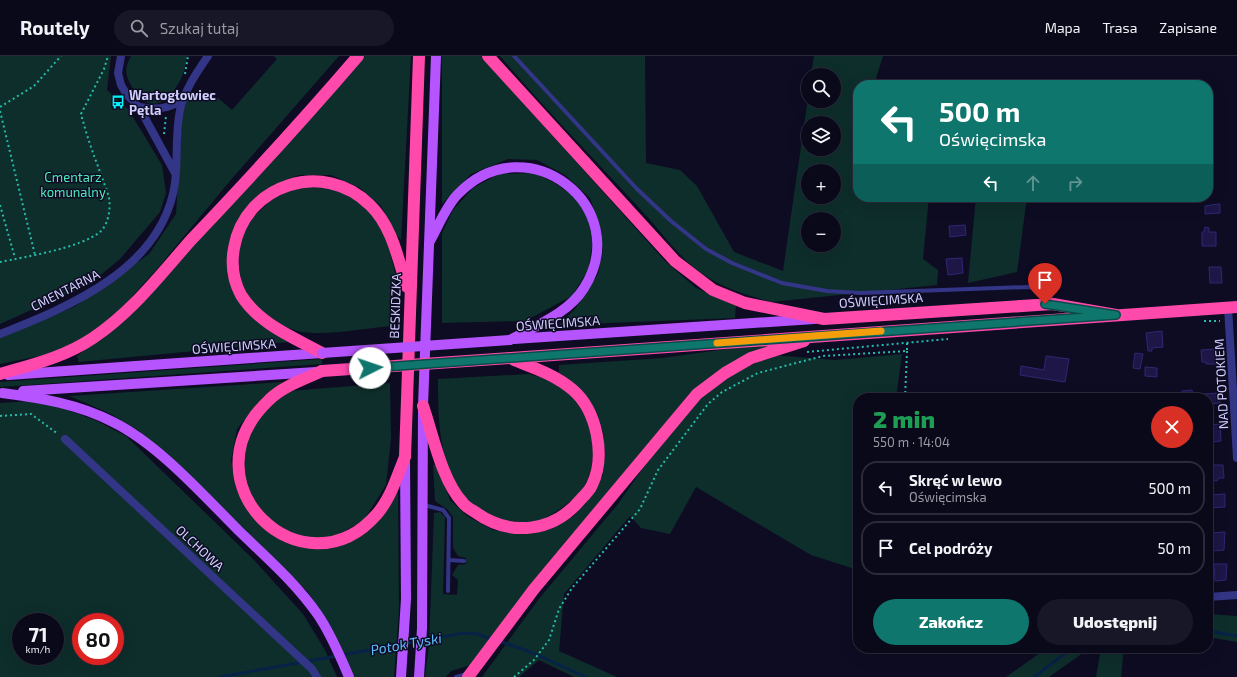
<!DOCTYPE html>
<html lang="pl">
<meta charset="utf-8">
<style>
body{margin:0;font-family:"Exo 2",sans-serif;background:#181727;color:#f1f3f6;height:100vh;display:flex;flex-direction:column;font-size:15px;white-space:nowrap}
*{box-sizing:border-box;margin:0}
p{font-size:13px;color:#999aa2}
.icon{flex:none;width:22px;height:22px;fill:none;stroke:currentColor;stroke-width:2;stroke-linecap:round;stroke-linejoin:round}
.map{position:relative;flex:1;overflow:hidden}
.panel{position:absolute;left:853px;top:337px;width:360px;height:260px;display:flex;flex-direction:column;background:#0a091a;border-radius:16px;box-shadow:0 4px 16px #0002,0 0 0 1px #2a2a39}
.panel>*{flex:none}
.top-card{position:absolute;left:853px;top:24px;width:360px;height:122px;border-radius:16px;box-shadow:0 4px 16px #0002,0 0 0 1px #2a2a39;background:#0f766e;color:#fff;overflow:hidden}
.buttons{position:absolute;left:801px;top:12px;display:grid;gap:8px}
.buttons a{display:grid;place-items:center;width:40px;height:40px;border-radius:50%;background:#0a091a;box-shadow:0 4px 16px #0002,0 0 0 1px #2a2a39;font-size:20px}
.speed{position:absolute;left:12px;top:557px;display:flex;gap:8px;font-size:20px;font-weight:700;text-align:center}
.speed>*{display:grid;place-content:center;width:52px;height:52px;border-radius:50%;background:#0a091a;box-shadow:0 4px 16px #0002,0 0 0 1px #2a2a39;line-height:1}
.speed small{font-size:10px;font-weight:400}
.speed .limit{border:6px solid #d22;background:#fff;color:#111}
.pin{position:absolute;display:grid;place-items:center;width:34px;height:34px;color:#fff;margin:-41px -17px;border-radius:50% 50% 50% 0;rotate:-45deg;box-shadow:0 0 4px #0007}
.pin .icon{rotate:45deg}
.me{position:absolute;width:44px;margin:-22px;rotate:86deg;stroke-linejoin:round;filter:drop-shadow(0 0 3px #0008)}
.turn{display:flex;align-items:center;gap:14px;height:84px;padding:0 20px;font-size:18px}
.turn .icon{width:52px;height:52px;stroke-width:2.5}
.turn b{display:block;font-size:28px;line-height:34px}
.lanes{display:flex;align-items:center;height:38px;padding:0 20px;background:#0003;justify-content:center;gap:20px;direction:ltr}
.lanes .off{opacity:.35}
.round{display:grid;place-items:center;flex:none;width:42px;height:42px;border-radius:21px;background:#181727}
.summary{display:flex;align-items:center;justify-content:space-between;height:68px;padding:0 20px}
h1{font-size:24px;font-weight:800;line-height:30px;color:#1e9e55}
.primary-button{display:flex;gap:8px;margin-top:auto;padding:8px 20px}
.primary-button a{flex:1;height:46px;border-radius:24px;background:#0f766e;color:#fff;font-size:16px;font-weight:800;line-height:46px;text-align:center}
.primary-button a+a{background:#181727;color:#f1f3f6}
ul{padding:0;list-style:none}
li{display:flex;align-items:center;gap:12px;height:54px;margin:0 8px 6px;padding:0 12px;border:2px solid #2a2a39;border-radius:16px}
li div{flex:1}
li b{display:block;font-size:15px}
li em{font-style:normal}
header{display:flex;align-items:center;gap:24px;box-sizing:border-box;height:56px;padding:0 20px;background:#0a091a;border-bottom:1px solid #2a2a39}
header strong{font-size:19px}
nav{display:flex;gap:22px;margin-inline-start:auto;font-size:14px}
.search{width:280px;height:36px;background:#181727;display:flex;align-items:center;gap:10px;box-sizing:border-box;padding:0 14px;border-radius:22px;color:#999aa2;font-size:15px}
.map>svg:first-child{display:block}
.green{fill:#0e2e2b;fill-rule:evenodd}
.lines{fill:none;stroke-linecap:round;stroke-linejoin:round}
.stream{stroke:#072247;stroke-width:3}
.building{fill:#1d1646;stroke:#312674}
.path{stroke:#24bdab;stroke-width:2;stroke-dasharray:2 3;stroke-linecap:butt}
.lane{stroke:#333586;stroke-width:4}
.street{stroke:#333586;stroke-width:8}
.primary{stroke:#b655ff;stroke-width:10}
.highway{stroke:#ff49ab;stroke-width:12}
.primary-bridge{stroke:#b655ff;stroke-width:10}
.highway-bridge{stroke:#ff49ab;stroke-width:12}
.route-casing{stroke:#0a4d48;stroke-width:10}
.route{stroke:#0f766e;stroke-width:7}
.slow{stroke:#f59e0b;stroke-width:7}
.labels{text-anchor:middle;stroke-width:3;stroke-linejoin:round;paint-order:stroke}
.poi-label{font-size:13px;font-weight:bold;fill:#d1ceff;stroke:#0e0c23;text-anchor:start}
.park-label{font-size:13px;fill:#50e9ba;stroke:#0e0c23}
.street-label{font-size:13px;fill:#d1ceff;stroke:#0e0c23}
.water-label{font-size:14px;font-style:italic;fill:#5cbdff;stroke:#0e0c23}
</style>
<header>
<strong>Routely</strong>
<div class="search"><svg class="icon" aria-label="search" viewBox="0 0 24 24"><circle cx="10" cy="10" r="6"/><path d="M15 15l6 6"/></svg>Szukaj tutaj</div>
<nav><a>Mapa</a><a>Trasa</a><a>Zapisane</a></nav>
</header>
<div class="map">
<svg width="1237" height="621" viewBox="0 0 1237 621">
<rect width="100%" height="100%" fill="#0e0c23"/>
<path class="green" d="M0,0h111l-4,34 21,19 34,56 4,28 -6,19 -40,47 -29,24 -91,41z
M131,0h56c-2,29 -32,72 -55,31 -7,-12 -8,-18 -1,-31z
M274,0h65l-110,126 -72,87 -43,47 -28,21 -37,17 -49,10v-26l74,-31 75,-53 27,-40 6,-97 6,-21 30,2 14,12 45,-51z
M365,0h46l-10,184 -6,-7 -14,-27 -21,-18 -29,-13h-32l-26,10 -20,17 -21,30 -5,36 14,36 48,38 -210,20 -2,-6 41,-32 98,-103z
M442,0h39l184,205 31,27 40,17 -1,13 -176,7 17,-17 22,-34 5,-24 -5,-30 -8,-22 -25,-23 -28,-15 -29,-1 -37,15 -29,30z
M500,0h145l1,107 34,7 17,16 37,66 49,19 25,-173v3h26v-26h-23l3,-19h69l-9,29h-16v112h71l-6,62 15,11 -1,15 -166,17c-20,-6 -43,-12 -62,-24 -28,-16 -46,-45 -68,-68 -47,-51 -96,-101 -141,-154zM808,67h26v26h-26zM808,115h26v26h-26zM808,163h26v26h-26z
M534,117l19,9 23,16 11,19 6,24 -5,29 -16,26 -47,25 -83,2v-90l11,-23 20,-22 26,-14z
M324,129l19,6 28,20 15,26 10,39 -5,50c-25,2 -70,11 -93,5 -50,-13 -75,-63 -49,-109 3,-5 10,-10 15,-15 8,-8 18,-17 29,-21 9,-2 21,0 31,-1z
M976,141h51l-10,75 -49,11z
M775,289l-59,29 -27,20 -218,271 -20,6 -5,6h-21l4,-32 5,-132 6,-1 5,5 -2,77 14,1 1,-15 -6,-5 6,-10 8,-1v-6l-8,-2 -5,-8v-31l-5,-7 -13,-9 -2,-36h4l13,35 17,16 26,14 34,4 26,-6 21,-12 20,-24 9,-17 2,-21 -2,-22 -6,-19 -11,-17 -27,-23v-8l103,-7 72,-10z
M902,298l-6,44h-38v172l-47,-15 -115,-68 -26,47 -29,-6 -11,-12 -66,78 -5,57 58,26h-43l-35,-17 -20,17h-37l56,-77 80,-96 41,-59 41,-47 29,-23 43,-20 63,5z
M322,303v5l-322,23v-5z
M529,318c8,3 19,4 26,8 13,7 31,31 35,45 6,17 3,47 -7,61 -8,12 -36,32 -49,34 -4,1 -9,0 -12,0 -11,-1 -23,-1 -33,-6 -50,-25 -51,-88 -51,-137z
M283,326l-21,16 -25,31 -6,31 5,29 15,26 32,26 71,-2 44,-48 1,119 -5,67h-40l-24,-52 -23,-34 -28,-28 -141,-133 -31,-18 -38,-16z
M390,327l1,55 -5,47 -22,35 -28,16 -25,4 -22,-8 -29,-18 -14,-24 -4,-20 4,-25 9,-23 14,-18 20,-13z
M30,345l32,7 35,13 29,15 127,123 50,55 22,36 12,27h-337v-274zM21,566h34v34h-34zM81,566h34v34h-34z
M1208,558l29,2v26l-29,-5z
M1047,592h43l-41,29h-43z
M1101,592h23l-3,29h-25z"/>
<g class="lines">
<path class="stream" d="M1208,575l29,5
M499,585l34,12 53,24
M220,621l244,-44 14,1 15,6
M1034,621l38,-29"/>
</g>
<path class="building" d="M1218,148h2v9l-15,1v-8z
M965,169l1,10 -16,2 -1,-11z
M1205,171l4,1v4h7v14h-14v-14h2z
M962,202l1,15 -15,2 -2,-16z
M1209,211h12l1,16h-12z
M1162,275l1,16 -11,1v3h-4l-2,-18z
M1216,293l1,15h-11v-2h-4l-1,-12z
M1135,297l8,1 -3,15 -7,-1z
M1046,300l23,3 -4,23 -45,-7 1,-9 23,4z
M1145,311l12,1v9l-12,-1z
M1192,334l1,8h-11v-7z
M1219,337l1,10 -12,1v-6h-5v-4z
M1220,368l1,17 -13,1v-17z
M1208,409h15l1,13h-5l-2,3 -9,-2z
M1225,438v13l-16,1v-13z
M1225,476l-1,18 -12,1 -1,-18z
M1214,508h13l-1,16 -11,1z"/>
<g class="lines">
<path class="path" d="M185,18l3,-18
M0,51l34,-21 27,-30
M0,55l35,144
M164,78l2,-18
M0,149l15,53
M0,206c25,-5 80,-14 100,-30 8,-7 11,-23 9,-34 -2,-9 -7,-19 -10,-29 -7,-18 -13,-36 -18,-55l23,-45 4,-13
M1204,265h16
M807,296l141,-13
M905,342l2,-47
M0,360l31,-2 27,20
M514,621l20,-17 15,-20 10,-31 13,-21 68,-79 18,-39 50,-66 14,-12 36,-19 65,-17 84,-5v-8"/>
<path class="lane" d="M514,0l123,133 34,32 35,28 26,14 50,20 45,8 33,2 168,-6 21,4 3,11
M424,449l19,5 6,8 -1,73
M449,504l15,1
M456,621l11,-3"/>
<path class="street" d="M121,0l-3,17 3,12 6,10 12,12 36,66
M139,51c18,3 30,2 44,-8
M1228,251l9,151
M0,278c71,-28 163,-66 175,-151 3,-24 0,-49 5,-73 4,-19 17,-38 28,-54
M65,383l247,230 5,8
M1208,541l29,-2"/>
<path class="primary" d="M430,185c9,-16 16,-35 28,-47 69,-71 177,13 126,94 -15,25 -49,38 -74,52
M514,283l300,-20
M8,319l314,-22
M23,335l293,-19
M2,337c39,5 76,11 111,29 45,22 90,73 126,109 27,26 57,52 79,84 13,19 22,41 31,62
M401,621l5,-78 -1,-140
M419,621l3,-49 1,-222 13,-350"/>
<path class="highway" d="M488,0l187,205 38,29 32,13 79,16 213,-14 16,-1 63,11
M322,297c-29,-16 -63,-29 -81,-58 -8,-15 -10,-31 -7,-47 11,-64 90,-89 136,-43 22,21 28,54 37,82
M511,302l726,-51
M322,315c-17,8 -39,15 -53,29 -88,83 35,198 108,114 14,-16 20,-38 28,-57l14,-401
M0,318c31,-9 65,-17 93,-36 38,-25 68,-64 98,-98 57,-60 113,-121 167,-184
M423,350c10,29 19,75 40,97 3,4 9,7 12,9 35,25 78,21 106,-13 4,-4 9,-9 11,-14 14,-29 5,-74 -19,-95 -17,-15 -39,-22 -59,-30
M468,621l66,-88 163,-195 28,-21 26,-15 53,-17"/>
<path class="primary-bridge" d="M322,297l188,-13"/>
<path class="highway-bridge" d="M322,315l189,-13"/>
</g>
<g class="lines">
<g class="route-casing">
<path id="route" d="M370,312l746,-53 -71,-11"/>
</g>
<use href="#route" class="route"/>
<path class="slow" d="M717,287l164,-12"/>
</g>
<defs>
<g id="bus-bare" transform="scale(1.08)"><path d="M-5-6H5V4H4V6H2V4H-2V6H-4V4H-5ZM-3.5-4V0h7V-4ZM-3.5 1.2v1.5H-2V1.2ZM2 1.2v1.5H3.5V1.2Z" fill="#00eff9" stroke="#0e0c23" stroke-width="2.5" paint-order="stroke"/></g>
</defs>
<g fill-rule="evenodd">
<use href="#bus-bare" x="118" y="46"/>
</g>
<g class="labels">
<g class="poi-label">
<text x="129" y="44">Wartogłowiec<tspan x="129" dy="15">Pętla</tspan></text>
</g>
<g class="park-label">
<text x="73" y="126">Cmentarz<tspan x="73" dy="15">komunalny</tspan></text>
</g>
<g class="street-label">
<text transform="translate(65 234) rotate(-27)" y="5">CMENTARNA</text>
<text transform="translate(881 244) rotate(-4)" y="5">OŚWIĘCIMSKA</text>
<text transform="translate(395 250) rotate(-88)" y="5">BESKIDZKA</text>
<text transform="translate(558 267) rotate(-4)" y="5">OŚWIĘCIMSKA</text>
<text transform="translate(234 290) rotate(-4)" y="5">OŚWIĘCIMSKA</text>
<text transform="translate(1221 328) rotate(-93)" y="5">NAD POTOKIEM</text>
<text transform="translate(200 492) rotate(43)" y="5">OLCHOWA</text>
</g>
<g class="water-label">
<text transform="translate(406 588) rotate(-10)" y="5">Potok Tyski</text>
</g>
</g>
</svg>
<div class="buttons">
<a><svg class="icon" aria-label="search" viewBox="0 0 24 24"><circle cx="10" cy="10" r="6"/><path d="M15 15l6 6"/></svg></a>
<a><svg class="icon" aria-label="layers" viewBox="0 0 24 24"><path d="M12 4l9 5-9 5-9-5zM3 14l9 5 9-5"/></svg></a>
<a>+</a>
<a>−</a>
</div>
<div class="speed"><div>71<small>km/h</small></div><div class="limit">80</div></div>
<div class="pin" style="left:1045px;top:248px;background:#d93025"><svg class="icon" aria-label="arrive" viewBox="0 0 24 24"><path d="M6 21V4h12l-3 4 3 4H6"/></svg></div>
<svg class="me" style="left:370px;top:312px" viewBox="-20 -20 40 40"><circle r="19" fill="#fff"/><path d="M0-13L10 11 0 6-10 11z" fill="#0f766e"/></svg>
<div class="top-card">
<div class="turn"><svg class="icon" aria-label="left" viewBox="0 0 24 24"><path d="M17 20v-9H6M10 6l-5 5 5 5"/></svg><div><b>500 m</b>Oświęcimska</div></div>
<div class="lanes"><svg class="icon" aria-label="left" viewBox="0 0 24 24"><path d="M17 20v-9H6M10 6l-5 5 5 5"/></svg><svg class="icon off" aria-label="ahead" viewBox="0 0 24 24"><path d="M12 20V5M6 11l6-6 6 6"/></svg><svg class="icon off" aria-label="right" viewBox="0 0 24 24"><path d="M7 20v-9h11M14 6l5 5-5 5"/></svg></div>
</div>
<section class="panel">
<div class="summary"><div><h1>2 min</h1><p>550 m · 14:04</p></div><a class="round" style="background:#d93025;color:#fff"><svg class="icon" aria-label="close" viewBox="0 0 24 24"><path d="M6 6l12 12M18 6L6 18"/></svg></a></div>
<ul>
<li><svg class="icon" aria-label="left" viewBox="0 0 24 24"><path d="M17 20v-9H6M10 6l-5 5 5 5"/></svg><div><b>Skręć w lewo</b><p>Oświęcimska</p></div><em>500 m</em></li>
<li><svg class="icon" aria-label="arrive" viewBox="0 0 24 24"><path d="M6 21V4h12l-3 4 3 4H6"/></svg><div><b>Cel podróży</b></div><em>50 m</em></li>
</ul>
<div class="primary-button"><a>Zakończ</a><a>Udostępnij</a></div>
</section>
</div>
